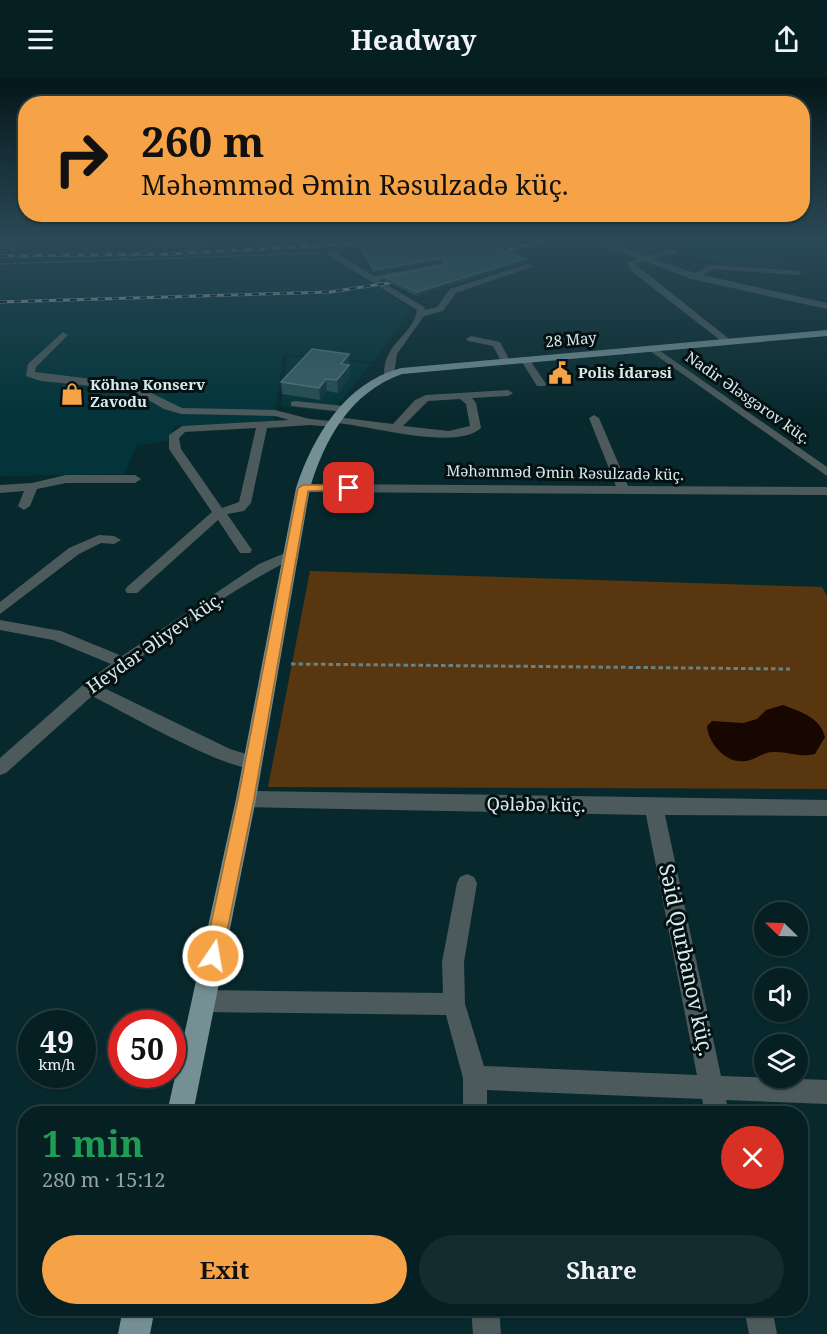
<!DOCTYPE html>
<meta charset="utf-8">
<style>
body{margin:0;font-family:"Noto Serif",serif;background:#132c2f;color:#f1f3f6;height:100vh;display:flex;flex-direction:column;font-size:22px;white-space:nowrap}
*{box-sizing:border-box;margin:0}
p{font-size:20px;color:#97a2a5}
.icon{flex:none;width:33px;height:33px;fill:none;stroke:currentColor;stroke-width:2;stroke-linecap:round;stroke-linejoin:round}
.map{position:relative;flex:1;overflow:hidden}
.drawer{position:absolute;left:18px;top:1028px;width:790px;height:210px;display:flex;flex-direction:column;background:#051f22;border-radius:24px;box-shadow:0 2px 4px #0004,0 0 0 2px #263d40}
.drawer>*{flex:none}
.banner{position:absolute;left:18px;top:18px;width:792px;height:126px;border-radius:24px;box-shadow:0 2px 4px #0004,0 0 0 2px #263d40;background:#f5a346;color:#111;overflow:hidden}
.needle{width:39px;rotate:293deg}
.tools{position:absolute;left:754px;top:824px;display:grid;gap:12px}
.tools a{display:grid;place-items:center;width:54px;height:54px;border-radius:50%;background:#051f22;box-shadow:0 2px 4px #0004,0 0 0 2px #263d40;font-size:30px}
.speed{position:absolute;left:18px;top:932px;display:flex;gap:12px;font-size:30px;font-weight:700;text-align:center}
.speed>*{display:grid;place-content:center;width:78px;height:78px;border-radius:50%;background:#051f22;box-shadow:0 2px 4px #0004,0 0 0 2px #263d40;line-height:1}
.speed small{font-size:15px;font-weight:400}
.speed .limit{border:9px solid #d22;background:#fff;color:#111}
.pin{position:absolute;display:grid;place-items:center;width:51px;height:51px;color:#fff;margin:-26px;border-radius:12px;box-shadow:0 3px 9px #0006}
.me{position:absolute;width:66px;margin:-33px;rotate:12deg;stroke-linejoin:round;filter:drop-shadow(0 0 4px #0008)}
.turn{display:flex;align-items:center;gap:21px;height:126px;padding:0 24px;font-size:27px}
.turn .icon{width:78px;height:78px;stroke-width:2.5}
.turn b{display:block;font-size:42px;line-height:51px}
.round{display:grid;place-items:center;flex:none;width:63px;height:63px;border-radius:32px;background:#132c2f}
.summary{display:flex;align-items:center;justify-content:space-between;height:102px;padding:0 24px}
h1{font-size:36px;font-weight:700;line-height:45px;color:#1e9e55}
.primary-button{display:flex;gap:12px;margin-top:auto;padding:12px 24px}
.primary-button a{flex:1;height:69px;border-radius:36px;background:#f5a346;color:#111;font-size:24px;font-weight:700;line-height:69px;text-align:center}
.primary-button a+a{background:#132c2f;color:#f1f3f6}
header{display:flex;justify-content:space-between;align-items:center;height:78px;padding:0 24px;background:#051f22;font-size:27px;font-weight:700}
.map>svg:first-child{display:block}
.built{fill:#033439}
.green{fill:#583710}
.water{fill:#180600}
.lines{fill:none;stroke-linecap:round;stroke-linejoin:round}
.path-far1{stroke:#678285;stroke-width:1.5;stroke-dasharray:2 1.5;stroke-linecap:butt}
.path{stroke:#678285;stroke-width:3;stroke-dasharray:4.5 3;stroke-linecap:butt}
.minor{fill:#4d5a5c;fill-rule:evenodd}
.major{fill:#749094;fill-rule:evenodd}
.rail-casing{stroke:#9bb2b5;stroke-width:3}
.rail{stroke:#041011;stroke-width:2;stroke-dasharray:7;stroke-linecap:butt}
.wall{fill:#275054}
.shaded-wall{fill:#12393e}
.building{fill:#3a6065;stroke:#53767a;stroke-width:1.5}
.route{fill:#f5a346;stroke:#9f6a2e;stroke-width:1.5}
.labels{text-anchor:middle;stroke-width:6;stroke-linejoin:round;paint-order:stroke}
.far-street-label{font-size:15px;fill:#d8eaec;stroke:#041011}
.far-poi-label{font-size:15px;font-weight:bold;fill:#d8eaec;stroke:#041011;text-anchor:start}
.street-label{font-size:18px;fill:#d8eaec;stroke:#041011}
.near-street-label{font-size:21px;fill:#d8eaec;stroke:#041011}
</style>
<header><svg class="icon" aria-label="menu" viewBox="0 0 24 24"><path d="M4 6h16M4 12h16M4 18h16"/></svg>Headway<svg class="icon" aria-label="share" viewBox="0 0 24 24"><path d="M12 15V3M7 8l5-5 5 5M5 13v7h14v-7"/></svg></header>
<div class="map">
<svg width="827" height="1256" viewBox="0 0 827 1256">
<rect width="100%" height="100%" fill="#07292d"/>
<path class="built" d="M659,162h160l8,5v8l-50,4 10,10 -31,2 -62,-12 -5,-6 -15,-1z
M330,179l81,53 -38,52 -53,-7 -37,1 -9,65 -99,5 -8,15 -30,4 -13,29 -124,2v-209z
M287,279h31l53,7 -39,48 -51,-6z"/>
<path class="green" d="M310,493l512,16 5,9v193l-559,-2z"/>
<path class="water" d="M783,627c18,7 37,12 42,32l-10,17c-16,4 -27,-3 -42,-2 -10,0 -18,8 -28,9 -19,3 -37,-18 -38,-35l5,-5 31,2 14,-4 9,-9z"/>
<g class="lines">
<path class="path-far1" d="M154,169l46,-1 20,-6
M121,181l33,-12 5,-7
M0,186l322,-11"/>
<path class="path" d="M291,586l499,5"/>
<path class="minor" d="M591,162h11l44,16 30,-7v4l-23,6 42,14 16,-8 91,6 -3,4 -86,-6 -10,6 124,28v6l-136,-30 -46,-18 -10,3 98,78 -8,2 -95,-74 -3,-7 11,-4z
M0,164l16,4 1,2 -4,2 -13,-4z
M328,173h6l40,25 68,-13v4l-63,13 45,27 1,3 12,-3 13,-18 77,-25 7,2 -78,27 -13,18 -19,5 -27,38 -3,20 -5,3 -5,-3c0,-32 29,-38 33,-64l-89,-55z
M63,254l5,3 -32,32 -1,5 98,12 49,24 93,2 35,9 21,2 5,-4 57,7 22,-24 11,-5 82,-5 5,3 -5,3 -36,2 4,5 5,25c-25,23 -110,-2 -144,-5l-5,4 -22,-2 -43,3 -16,75 -7,8 -17,3 25,36 -2,3h-10l-22,-33 -81,73h-10l-2,-3 2,-3 85,-75 -43,-63v-14l13,-9 107,-6 -14,-4 -94,-2 -17,-5 -33,-19 -90,-9 -15,-5 2,-12zM460,321l6,5 4,22 -21,5 -46,-5 25,-25zM256,350l-17,74 -17,6 -41,-59 -2,-11 6,-6z
M471,258l29,6 10,19 -8,2 -9,-17 -25,-5 -2,-2z
M653,268l174,121v9l-177,-125 -2,-2z
M522,279h6l18,27 -1,2h-8l-17,-27z
M295,323l49,5 5,3 -5,3 -53,-6v-4z
M594,337l5,3 29,68 199,1v8l-524,-3 -6,-4 6,-4 313,2 -27,-68z
M66,397h69l6,4 -6,4h-69l-29,6 -7,17 -6,4 -6,-4 6,-15 -24,2v-8l32,-2z
M99,457l15,1 7,4 -7,4 -13,-1 -22,11 -79,60v-12l69,-54z
M292,472l5,1v6c-70,33 -133,83 -195,130l128,62 29,9 3,5 -3,5c-24,8 -139,-58 -167,-72l-86,77 -6,2v-17l84,-74 27,-20 -58,-24 -53,-10v-10l61,11 61,25 137,-92z
M246,713l581,9v16l-162,-1 56,261 106,4v24l-101,-4 3,13h-24l-3,-14 -215,-9v23h-24v-35l-17,-63 -242,-3 -8,-3 -3,-8 3,-8 8,-3 239,3 -1,-31 15,-79 3,-6 7,-3 7,3 3,6 -13,79 1,42 19,62 213,9 -51,-260 -400,-8 -6,-3 -3,-5 3,-5z
M471,1230h28l2,26h-28z
M744,1230h28l5,26h-28z"/>
<path class="major" d="M827,252v6l-425,38c-51,18 -77,64 -92,114l-54,311 -63,314h-26l69,-314 60,-311c17,-52 49,-105 105,-120z
M123,1230h32l-5,26h-32z"/>
<g class="rail-casing">
<path id="rail" d="M514,171l28,-9
M0,178l169,-2 251,-14
M489,179l31,-11
M0,224l330,-10 78,-12"/>
</g>
<use href="#rail" class="rail"/>
</g>
<path class="wall" d="M517,166l-16,6 24,12 -108,34 -32,-15v-4l58,-11v-5l-69,13 -13,-24v-3z
M349,276l1,23 -12,16 -11,-2 -7,9 -38,-6 -1,-12z"/>
<path class="shaded-wall" d="M517,163v3l-21,7 1,-3z
M444,180l-1,3 -69,13v-4z
M525,181v3l-108,34v-4z
M349,276l1,23 -12,16 -1,-13 4,-16z
M326,301l1,12 -7,9 -1,-12z"/>
<path class="building" d="M469,162h48v1l-20,7 28,11 -108,33 -32,-15 58,-11 1,-8 -70,12 -13,-23z
M312,271l37,5 -8,10 8,1 -12,15 -11,-1 -7,9 -38,-6z"/>
<linearGradient id="sky" x2="0" y2="1"><stop stop-color="#041719"/><stop offset="0.48" stop-color="#2b4957"/><stop offset="1" stop-color="#2b4957" stop-opacity="0"/></linearGradient>
<rect width="827" height="338" fill="url(#sky)"/>
<path class="route" d="M349,407l5,3 -1,2 -45,1 -54,308 -32,157 -3,6 -6,3 -6,-3 -3,-6 34,-157 60,-311 5,-3z"/>
<defs>
<g id="civic-bare" transform="scale(1.8)"><path d="M-.6-6.5H3V-4.5H.6V-3L4-1V1h2V6H-6V1h2V-1L-.6-3ZM-1.2 2.5V6h2.4V2.5Z" fill="#f5a346" stroke="#041011" stroke-width="2.5" paint-order="stroke"/></g>
<g id="shop-bare" transform="scale(1.8)"><path d="M-5-2.5h2.3a2.7 3.5 0 0 1 5.4 0H5L5.5 6h-11ZM-1.5-2.5h3a1.5 2.3 0 0 0-3 0Z" fill="#f5a346" stroke="#041011" stroke-width="2.5" paint-order="stroke"/></g>
</defs>
<g fill-rule="evenodd">
<use href="#civic-bare" x="560" y="295"/>
<use href="#shop-bare" x="72" y="316"/>
</g>
<g class="labels">
<g class="far-street-label">
<text transform="translate(571 262) rotate(-5)" y="5">28 May</text>
<text transform="translate(748 320) rotate(35)" y="5">Nadir Ələsgərov küç.</text>
<text transform="translate(565 395) rotate(1)" y="5">Məhəmməd Əmin Rəsulzadə küç.</text>
</g>
<g class="far-poi-label">
<text x="578" y="300">Polis İdarəsi</text>
<text x="90" y="312">Köhnə Konserv<tspan x="90" dy="17">Zavodu</tspan></text>
</g>
<g class="street-label">
<text transform="translate(155 565) rotate(-35)" y="6">Heydər Əliyev küç.</text>
<text transform="translate(536 727) rotate(1)" y="6">Qələbə küç.</text>
</g>
<g class="near-street-label">
<text transform="translate(686 882) rotate(78)" y="7">Səid Qurbanov küç.</text>
</g>
</g>
</svg>
<div class="tools">
<a><svg class="needle" viewBox="-14 -14 28 28"><path d="M0-13l5 13h-10z" fill="#e53935"/><path d="M0 13l5-13h-10z" fill="#97a2a5"/></svg></a>
<a><svg class="icon" aria-label="sound" viewBox="0 0 24 24"><path d="M4 9h4l5-4v14l-5-4H4zM17 9q2 3 0 6"/></svg></a>
<a><svg class="icon" aria-label="layers" viewBox="0 0 24 24"><path d="M12 4l9 5-9 5-9-5zM3 14l9 5 9-5"/></svg></a>
</div>
<div class="speed"><div>49<small>km/h</small></div><div class="limit">50</div></div>
<div class="pin" style="left:349px;top:410px;background:#d93025"><svg class="icon" aria-label="arrive" viewBox="0 0 24 24"><path d="M6 21V4h12l-3 4 3 4H6"/></svg></div>
<svg class="me" style="left:213px;top:878px" viewBox="-20 -20 40 40"><circle r="17" fill="#f5a346" stroke="#fff" stroke-width="3"/><path d="M0-11L8 9 0 5-8 9z" fill="#fff"/></svg>
<div class="banner">
<div class="turn"><svg class="icon" aria-label="right" viewBox="0 0 24 24"><path d="M7 20v-9h11M14 6l5 5-5 5"/></svg><div><b>260 m</b>Məhəmməd Əmin Rəsulzadə küç.</div></div>
</div>
<section class="drawer">
<div class="summary"><div><h1>1 min</h1><p>280 m · 15:12</p></div><a class="round" style="background:#d93025;color:#fff"><svg class="icon" aria-label="close" viewBox="0 0 24 24"><path d="M6 6l12 12M18 6L6 18"/></svg></a></div>
<div class="primary-button"><a>Exit</a><a>Share</a></div>
</section>
</div>
